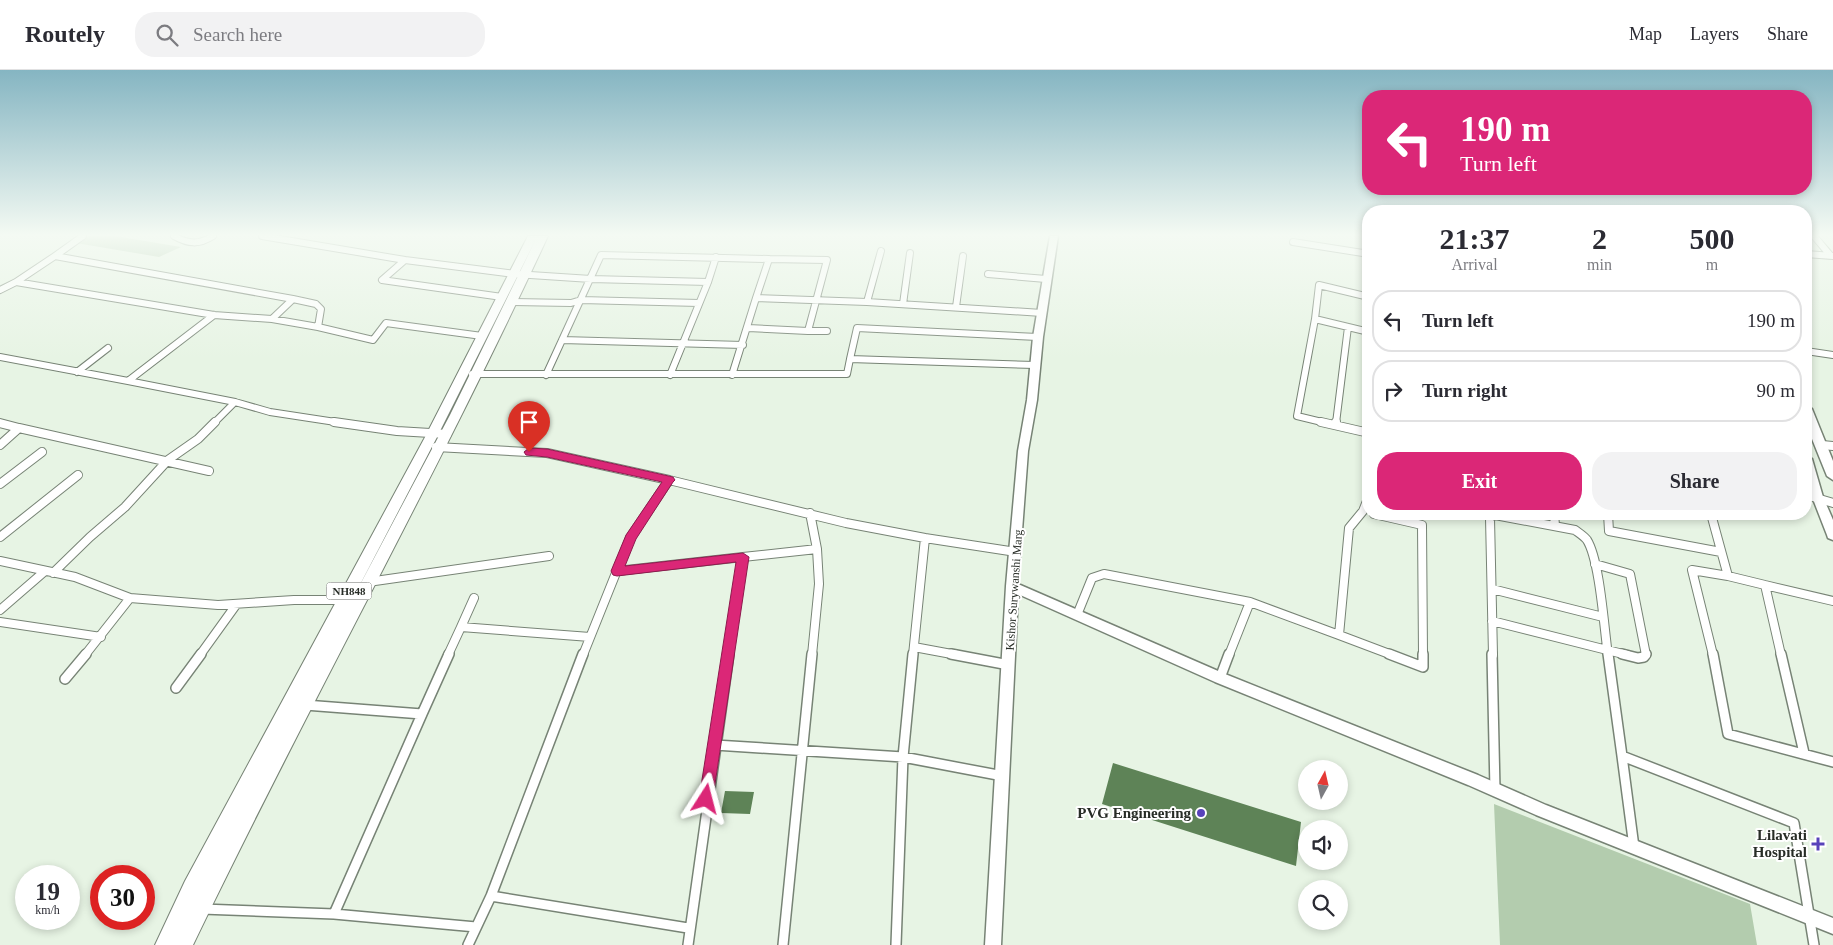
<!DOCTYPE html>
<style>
body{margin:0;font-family:Georgia,serif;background:#f2f2f3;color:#2b2b33;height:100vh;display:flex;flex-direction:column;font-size:19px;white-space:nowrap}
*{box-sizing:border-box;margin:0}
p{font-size:16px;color:#7c7c81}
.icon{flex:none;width:28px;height:28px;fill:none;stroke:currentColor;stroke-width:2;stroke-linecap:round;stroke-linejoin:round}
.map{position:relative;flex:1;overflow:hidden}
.panel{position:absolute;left:1362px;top:135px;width:450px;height:315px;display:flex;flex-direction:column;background:#fff;border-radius:20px;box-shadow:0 2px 8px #0003}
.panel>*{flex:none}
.banner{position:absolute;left:1362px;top:20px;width:450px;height:105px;border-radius:20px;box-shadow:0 2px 8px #0003;background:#db2777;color:#fff;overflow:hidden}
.needle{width:32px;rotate:8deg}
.controls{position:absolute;left:1298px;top:690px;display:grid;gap:10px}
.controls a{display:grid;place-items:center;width:50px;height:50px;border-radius:50%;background:#fff;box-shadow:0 2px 8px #0003;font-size:25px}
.speed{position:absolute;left:15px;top:795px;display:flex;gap:10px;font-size:25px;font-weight:700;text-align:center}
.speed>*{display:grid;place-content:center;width:65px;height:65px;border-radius:50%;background:#fff;box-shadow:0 2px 8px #0003;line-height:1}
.speed small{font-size:12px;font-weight:400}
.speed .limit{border:8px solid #d22;background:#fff;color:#111}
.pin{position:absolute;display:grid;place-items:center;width:42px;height:42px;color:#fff;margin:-51px -21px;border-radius:50% 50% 50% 0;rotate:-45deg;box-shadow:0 0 5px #0007}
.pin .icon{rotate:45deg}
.me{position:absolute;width:55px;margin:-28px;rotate:9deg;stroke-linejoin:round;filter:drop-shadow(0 0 4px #0008)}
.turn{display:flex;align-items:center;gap:18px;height:105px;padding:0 15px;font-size:22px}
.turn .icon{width:65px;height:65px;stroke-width:2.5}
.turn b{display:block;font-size:35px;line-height:42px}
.eta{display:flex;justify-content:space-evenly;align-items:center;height:85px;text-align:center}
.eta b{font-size:30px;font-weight:600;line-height:35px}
.button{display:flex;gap:10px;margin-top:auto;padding:10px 15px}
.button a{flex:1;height:58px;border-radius:20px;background:#db2777;color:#fff;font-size:20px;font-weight:600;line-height:58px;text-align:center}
.button a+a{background:#f2f2f3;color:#2b2b33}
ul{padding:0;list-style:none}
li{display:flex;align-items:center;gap:15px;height:62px;margin:0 10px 8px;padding:0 5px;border:2px solid #e1e1e2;border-radius:20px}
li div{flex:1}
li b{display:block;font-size:19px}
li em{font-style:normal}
header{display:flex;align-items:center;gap:30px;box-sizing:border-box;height:70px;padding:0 25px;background:#fff;border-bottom:1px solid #e1e1e2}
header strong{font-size:24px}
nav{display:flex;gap:28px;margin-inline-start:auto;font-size:18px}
.search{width:350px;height:45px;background:#f2f2f3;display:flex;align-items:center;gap:12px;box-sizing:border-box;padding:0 18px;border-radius:20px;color:#7c7c81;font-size:19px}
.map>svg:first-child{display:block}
.green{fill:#b3ccae}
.building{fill:#5e8357}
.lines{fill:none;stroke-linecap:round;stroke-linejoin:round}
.street-far2-casing{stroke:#778375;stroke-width:8}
.street-far1-casing{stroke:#778375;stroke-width:10}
.street-casing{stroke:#778375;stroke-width:12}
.secondary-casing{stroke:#778375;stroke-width:3}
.primary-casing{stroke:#778375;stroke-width:3}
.highway-casing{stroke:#778375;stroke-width:2}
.street-far2{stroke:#fff;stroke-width:6}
.street-far1{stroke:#fff;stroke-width:8}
.street{stroke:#fff;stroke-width:9}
.secondary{fill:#fff;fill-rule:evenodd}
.primary{fill:#fff;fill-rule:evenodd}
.highway{fill:#fff;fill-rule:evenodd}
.route{fill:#db2777;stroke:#8e194d}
.poi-dot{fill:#5842ba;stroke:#fff;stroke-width:2}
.labels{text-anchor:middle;stroke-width:4;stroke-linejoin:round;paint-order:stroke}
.shield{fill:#fff;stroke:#686b67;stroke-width:1}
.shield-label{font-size:11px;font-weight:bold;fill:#272c26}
.street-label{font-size:12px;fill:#272c26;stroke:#fff}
.near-poi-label{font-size:15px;font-weight:bold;fill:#272c26;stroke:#fff;text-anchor:end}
</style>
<header>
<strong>Routely</strong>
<div class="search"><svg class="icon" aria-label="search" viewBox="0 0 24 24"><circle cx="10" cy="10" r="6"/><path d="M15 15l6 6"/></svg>Search here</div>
<nav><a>Map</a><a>Layers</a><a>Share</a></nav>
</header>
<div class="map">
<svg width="1833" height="875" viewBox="0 0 1833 875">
<rect width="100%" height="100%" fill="#e7f4e4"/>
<path class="green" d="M89,166h26l66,11 -22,10 -83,-14z
M1494,734l256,100 7,41h-257z"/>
<path class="building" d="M1113,693l188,59 -5,44 -194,-62z
M725,721l29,1 -4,22 -29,-1z"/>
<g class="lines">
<g class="street-far2-casing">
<path id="street-far2" d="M174,166c14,8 25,9 39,0
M262,166l143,24 -23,20 120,17
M1814,166l16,19
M1293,172l76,12
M1806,184l27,2
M55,186l28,-20
M55,186l238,43 -21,20 -58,-4 -198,-33z
M769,189l58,1 -19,71h19
M405,190l110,14 76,5 117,3
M988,204l58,5
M0,220l16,-8
M1369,227l-50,-12 -4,34 54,13
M293,229l23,5 5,5 -3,18
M513,232l58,1 10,-3 118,3
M867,232l14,-51
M903,234l7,-51
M956,237l7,-51
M214,245l-86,66 107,21
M272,249l46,8 55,13 13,-17 96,13
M1315,249l-18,97 29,7
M748,258l60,3
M562,270l181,5
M1806,281l27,4
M0,287l128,24
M1035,295l-185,-6 7,-31 181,9
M77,302l31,-24
M472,304h375l3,-15
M546,305l55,-120 168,4 -13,39 111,4 175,11
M670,305l38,-93 8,-25
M732,305l24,-77
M214,353l21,-21 35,10 72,11
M1336,353l12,-96"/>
</g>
<g class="street-far1-casing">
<path id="street-far1" d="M334,352l63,9 50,3
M1321,352l48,11
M0,353l19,5 -19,17
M1336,354v-2
M19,358l190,43
M1822,375l11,1
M436,377l111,6 122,27 -39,58 -47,117
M669,410l177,43 79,15
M0,414l42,-32
M1806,425l27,8
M1369,426l-6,15 -14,17 -10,107 53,20
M810,443l7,36 2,35 -7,71
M1374,444l48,11 1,130
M1554,444l1,11
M1608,444l1,17 112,21
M1711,444l17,62 37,9 16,70
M0,467l78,-62
M0,491l75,16 55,21 88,7 76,-5h53
M1595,494l35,10 16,81
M617,501l126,-14
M53,503l37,-36 35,-30 43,-47 30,-21 17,-17
M368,512l181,-26
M1765,515l68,16
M1492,519l111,28
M474,528l-13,29 129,10
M0,540l45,-39
M1077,545l15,-37 12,-4 146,28
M1492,551l135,34
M0,552l101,15
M914,577l43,8
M85,585l45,-57
M200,585l36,-50
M448,585l13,-28
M728,585l15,-98 74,-8
M913,585l12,-117 91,14
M1229,585l21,-53 89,33
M1493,585l-3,-137 5,-3 80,15c4,3 9,6 12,10 13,21 17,88 21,115
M1713,585l-21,-85 36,6"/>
</g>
<g class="street-casing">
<path id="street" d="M951,584l58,11
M1389,584l34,13v-13
M1492,584l3,136
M1608,584l14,102 172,67 20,122
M1622,584l16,4 6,-1 2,-3
M1713,584l15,80 105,28
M1781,584l23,99
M1220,608l9,-24
M65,609l21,-25
M176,618l25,-34
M305,635l117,9 -88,200
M422,644l27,-60
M715,675l188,12 100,19
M1622,686l12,91
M491,826l197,32
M202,839l132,5 142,13
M468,875l23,-49 92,-242
M688,875l41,-291
M783,875l29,-291
M896,875l7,-188 10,-103"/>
</g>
<g class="secondary-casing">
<path id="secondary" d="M1050,166h8l-15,101 -6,63 -9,51 -10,133 207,90 253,101 68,30 287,113v16l-297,-119 -68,-30 -253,-103 -197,-88 -17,351h-16l21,-359 12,-135 9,-51 6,-63z"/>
</g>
<g class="primary-casing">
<path id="primary" d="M1806,335l6,4 21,52v19l-6,-4 -21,-52z
M1806,385l6,4 11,38 10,23v20l-5,-2 -1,-3 -21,-54z"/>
</g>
<g class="highway-casing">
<path id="highway" d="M528,166h20c-111,240 -241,471 -355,709h-38l30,-64 239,-442zM536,169l-86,176 -97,183 83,-159z"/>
</g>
<use href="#street-far2" class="street-far2"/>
<use href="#street-far1" class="street-far1"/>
<use href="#street" class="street"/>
<use href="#secondary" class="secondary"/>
<use href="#primary" class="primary"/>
<use href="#highway" class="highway"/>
</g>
<linearGradient id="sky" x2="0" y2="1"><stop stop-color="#85b5c2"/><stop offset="0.57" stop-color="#f4faf3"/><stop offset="1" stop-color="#f4faf3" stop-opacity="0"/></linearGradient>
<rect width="1833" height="289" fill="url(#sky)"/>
<path class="route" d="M529,378l18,1 126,28 2,3 -2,2 -37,57 -11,27 118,-13 6,4 -37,247 -6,2 -5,-2 -2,-5 37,-237 -119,14 -4,-1 -2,-4 15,-36 36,-53 -115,-25 -21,-2 -2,-3z"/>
<g class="poi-dot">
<circle cx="1201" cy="743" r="5"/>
<path d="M1815.5 766.5h5v5h5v5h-5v5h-5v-5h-5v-5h5z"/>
</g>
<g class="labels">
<rect class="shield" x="326.5" y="512.5" width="45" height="17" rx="4"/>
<g class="shield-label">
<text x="349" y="525">NH848</text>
</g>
<g class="street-label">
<text transform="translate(1014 520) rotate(-86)" y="4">Kishor Surywanshi Marg</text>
</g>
<g class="near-poi-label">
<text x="1191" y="748">PVG Engineering</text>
<text x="1807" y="770">Lilavati<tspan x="1807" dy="17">Hospital</tspan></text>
</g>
</g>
</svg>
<div class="controls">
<a><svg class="needle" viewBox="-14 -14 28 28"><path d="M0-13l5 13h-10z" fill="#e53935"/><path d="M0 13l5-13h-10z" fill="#7c7c81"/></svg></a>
<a><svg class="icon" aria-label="sound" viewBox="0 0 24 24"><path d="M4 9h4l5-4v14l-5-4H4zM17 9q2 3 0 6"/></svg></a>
<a><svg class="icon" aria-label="search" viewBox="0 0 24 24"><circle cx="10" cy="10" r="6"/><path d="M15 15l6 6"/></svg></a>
</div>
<div class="speed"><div>19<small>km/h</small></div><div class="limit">30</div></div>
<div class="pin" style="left:529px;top:382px;background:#d93025"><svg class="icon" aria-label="arrive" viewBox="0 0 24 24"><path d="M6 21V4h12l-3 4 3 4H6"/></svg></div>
<svg class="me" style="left:706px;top:729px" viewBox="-20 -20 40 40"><path d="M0-17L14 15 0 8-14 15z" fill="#db2777" stroke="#fff" stroke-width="4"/></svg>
<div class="banner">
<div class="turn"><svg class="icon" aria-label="left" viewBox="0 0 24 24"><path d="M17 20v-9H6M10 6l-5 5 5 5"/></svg><div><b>190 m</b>Turn left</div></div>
</div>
<section class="panel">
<div class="eta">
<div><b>21:37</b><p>Arrival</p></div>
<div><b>2</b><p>min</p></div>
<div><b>500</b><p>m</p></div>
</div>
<ul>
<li><svg class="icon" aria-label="left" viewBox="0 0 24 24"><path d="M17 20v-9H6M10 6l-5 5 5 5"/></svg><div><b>Turn left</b></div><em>190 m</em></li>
<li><svg class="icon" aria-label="right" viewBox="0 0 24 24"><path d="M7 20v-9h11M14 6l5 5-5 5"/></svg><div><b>Turn right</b></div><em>90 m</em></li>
</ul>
<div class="button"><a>Exit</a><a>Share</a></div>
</section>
</div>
